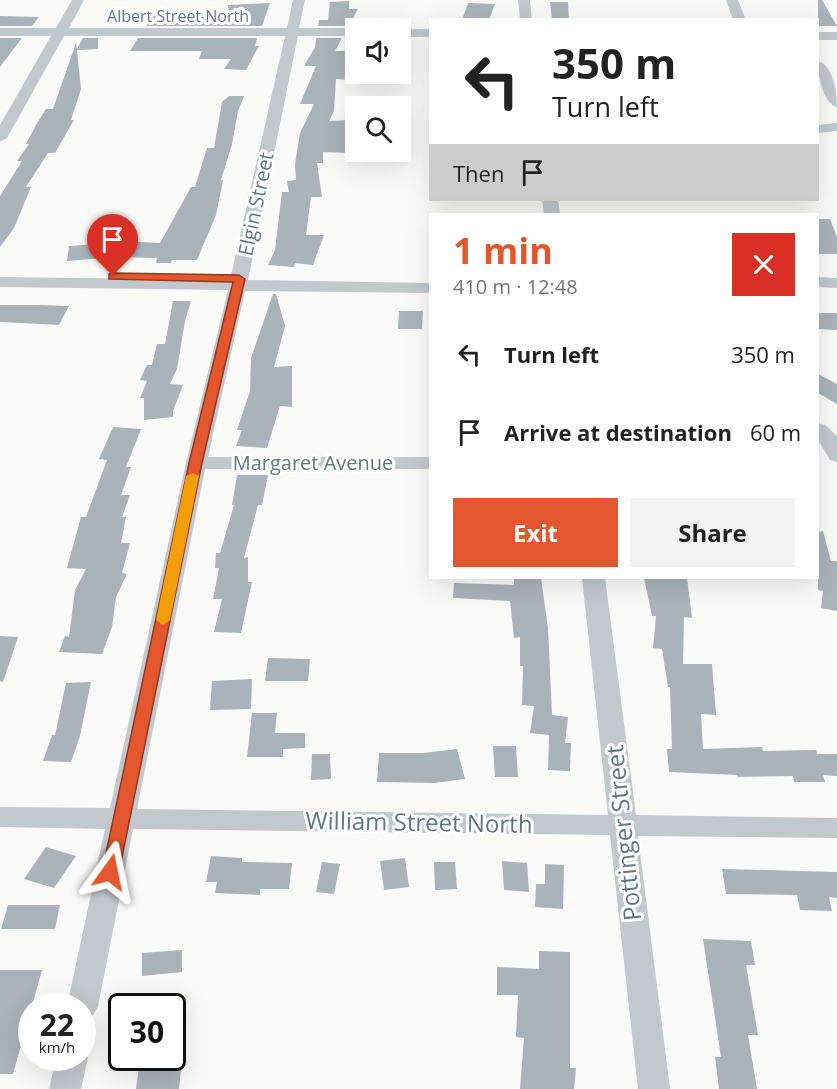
<!DOCTYPE html>
<meta charset="utf-8">
<style>
body{margin:0;font-family:"Open Sans",sans-serif;background:#f2f2f2;color:#222;height:100vh;display:flex;flex-direction:column;font-size:22px;white-space:nowrap}
*{box-sizing:border-box;margin:0}
p{font-size:20px;color:#767676}
.icon{flex:none;width:33px;height:33px;fill:none;stroke:currentColor;stroke-width:2;stroke-linecap:round;stroke-linejoin:round}
.map{position:relative;flex:1;overflow:hidden}
.sheet{position:absolute;left:429px;top:213px;width:390px;height:366px;display:flex;flex-direction:column;background:#fff;border-radius:0px;box-shadow:0 6px 24px #0002}
.sheet>*{flex:none}
.hud{position:absolute;left:429px;top:18px;width:390px;height:183px;border-radius:0px;box-shadow:0 6px 24px #0002;background:#fff;color:#222;overflow:hidden}
.fabs{position:absolute;left:345px;top:18px;display:grid;gap:12px}
.fabs a{display:grid;place-items:center;width:66px;height:66px;border-radius:0px;background:#fff;box-shadow:0 6px 24px #0002;font-size:30px}
.speed{position:absolute;left:18px;top:993px;display:flex;gap:12px;font-size:30px;font-weight:700;text-align:center}
.speed>*{display:grid;place-content:center;width:78px;height:78px;border-radius:50%;background:#fff;box-shadow:0 6px 24px #0002;line-height:1}
.speed small{font-size:15px;font-weight:400}
.speed .limit{border:3px solid #111;border-radius:9px;background:#fff;color:#111}
.pin{position:absolute;display:grid;place-items:center;width:51px;height:51px;color:#fff;margin:-62px -26px;border-radius:50% 50% 50% 0;rotate:-45deg;box-shadow:0 0 6px #0007}
.pin .icon{rotate:45deg}
.me{position:absolute;width:66px;margin:-33px;rotate:12deg;stroke-linejoin:round;filter:drop-shadow(0 0 4px #0008)}
.turn{display:flex;align-items:center;gap:21px;height:126px;padding:0 24px;font-size:27px}
.turn .icon{width:78px;height:78px;stroke-width:2.5}
.turn b{display:block;font-size:42px;line-height:51px}
.then{display:flex;align-items:center;height:57px;padding:0 24px;background:#0003;gap:12px;font-size:22px}
.round{display:grid;place-items:center;flex:none;width:63px;height:63px;border-radius:0px;background:#f2f2f2}
.overview{display:flex;align-items:center;justify-content:space-between;height:102px;padding:0 24px}
h1{font-size:36px;font-weight:700;line-height:45px;color:#e4572e}
.action{display:flex;gap:12px;margin-top:auto;padding:12px 24px}
.action a{flex:1;height:69px;border-radius:0px;background:#e4572e;color:#fff;font-size:24px;font-weight:700;line-height:69px;text-align:center}
.action a+a{background:#f2f2f2;color:#222}
ul{padding:0;list-style:none}
li{display:flex;align-items:center;gap:18px;height:78px;padding:0 24px}
li div{flex:1}
li b{display:block;font-size:22px}
li em{font-style:normal}
.map>svg:first-child{display:block}
.building{fill:#aab3b9}
.lines{fill:none;stroke-linecap:round;stroke-linejoin:round}
.minor{fill:#c3c8cc;fill-rule:evenodd}
.route{fill:#e4572e;stroke:#94391e;stroke-width:1.5}
.slow{fill:#f59e0b}
.labels{text-anchor:middle;stroke-width:6;stroke-linejoin:round;paint-order:stroke}
.far-street-label{font-size:16px;fill:#657683;stroke:#fff}
.street-label{font-size:20px;fill:#657683;stroke:#fff}
.near-street-label{font-size:24px;fill:#657683;stroke:#fff}
</style>
<div class="map">
<svg width="837" height="1089" viewBox="0 0 837 1089">
<rect width="100%" height="100%" fill="#fafaf8"/>
<path class="building" d="M818,0h4l15,26h-19z
M349,1v8h9l-9,17h-31l1,-6h9l2,-18z
M550,2h18l1,18h-17z
M270,3l-8,23h-116l7,-11 55,2 2,-4 19,1 -1,-9z
M468,3l27,1 -6,16h-27z
M0,16l39,1 -7,9h-32z
M0,38h22l-22,29z
M83,38h15v11l-21,1 4,39 -10,31h3l-19,33h-7l-22,34h5l-17,41 -14,19v-51l22,-35h-5l12,-17h-3l10,-19 10,-16h7l23,-66 1,6z
M138,38h119l-2,8h4l-13,24 -22,-1 7,-10h-32l3,-8h-72z
M316,38h26l-7,13h19l-3,12h5v6l-4,11 -16,-1 -2,32 -5,10 23,-1v18l-5,15 -24,-1v11h-6l5,34h-11l-5,38h18l-11,30 -18,-2 -1,4 -26,-2 7,-15 7,-58h7l-2,-11 9,-1 -1,-16 5,-31 14,-29h-14l16,-38h-12l11,-19z
M229,96h15l-6,15 -6,33 -11,36h2l-7,35 -19,45h-25l-1,3h-15l1,-5 -39,-1 -51,4 2,-15 27,-2 3,-4 61,3 31,-56h4l12,-39h7l8,-46z
M818,219h12l7,18v17h-19z
M273,294h3l9,32 -11,41 18,-1v41l-12,-1 -13,42 -31,-2 6,-16h-5l13,-39 1,-33z
M173,301h18l-6,20 -8,48 -7,15 13,1 -10,26v6l-29,3v-22h-4l7,-17 -7,-1 7,-15h5l5,-21h8z
M0,305h41l28,1 -10,19 -59,-3z
M399,311h24l-1,18h-24z
M818,313h19v17l-19,-1z
M818,374l19,10v20l-19,-11z
M113,427l28,2 -15,38h5l-10,28h9l-8,22h4l-5,26h9l-8,30 5,1 -11,23 -4,30 -10,27 -43,-2 6,-16 4,1 6,-47 11,-21 -19,-1 14,-51h5l21,-57 -8,-1z
M237,475h31l-6,30h-4l-14,53 4,-1v25h4l-11,51 -27,-1 8,-33h-9l6,-31h-4l1,-15h4l14,-48h-2z
M823,531l8,30h6v50l-16,-3 2,-17 -5,-1v-58z
M514,578h27l7,50 4,87 16,2 -3,26h6l-1,28 -22,-1 1,-35 -19,-2 4,-27 -12,-1 1,-39h-3v-29l-6,1 -4,-37 -57,-3 1,-15 60,2z
M644,578h43l5,40 -8,-1 -1,47h29l4,51 -15,-1 2,35 59,-2 1,4 53,-1 1,4h20v22l-14,-1 2,7h-31l-1,-6 -55,1 -1,-2 -68,-3 -2,-23h5l-2,-62h-2l-6,-38 -9,-1 3,-32h-4z
M0,636l18,1 -15,45 -3,-1z
M268,658l42,1 -2,22h-43z
M252,679l-1,30 -41,1 2,-29z
M91,682l-11,54 -9,26 -28,-1 9,-26h3l11,-52z
M252,713h25l-2,20h30v15l-22,1v8h-36z
M493,746h23l2,31h-23z
M457,749l8,30 -30,4 -58,-1 2,-29h44z
M312,754h18l1,25 -20,1z
M46,847l30,9 -22,32 -30,-9z
M211,856l31,2v4l50,1 -3,26h-29v6l-45,-2 2,-11h-11z
M405,858l4,29 -25,3 -4,-29z
M502,861l25,2 2,29 -25,-2z
M322,862l18,2 -6,30 -18,-2z
M434,862h21l2,27 -22,1z
M545,864l19,1 -1,44 -28,-2 1,-23h9z
M722,869l115,3v26l-8,-1 3,14 -32,-1 -3,-15 -71,-1z
M8,905h52l-5,24h-54z
M703,939l48,2 4,24h-9l12,70h-10l9,54h-38l-4,-32h6z
M182,950v22l-40,4v-23z
M539,951l31,1v116h6l-2,21h-54l4,-51 -8,-1 2,-42h-21v-28l42,2z
M0,970h42l-29,104h-13z
M182,1058l-3,31h-43l4,-29z"/>
<g class="lines">
<path class="minor" d="M72,0h12l-15,28h218l6,-28h12l-6,28h59h-2v8h-58l-50,244 182,3v10l-185,-2 -37,166h222v12h-225l-68,340 471,6 -26,-237h23l31,237 201,3v20l-199,-2 32,253h-32l-28,-254 -477,-6 -35,177 -5,9 -11,4v-13h-15l38,-177 -105,-2v-20l110,1 76,-345 42,-173 -228,-3v-10l230,3 55,-244h-221l-57,102 -7,4v-17l51,-89h-51v-8h56z
M518,0h12l2,20h-12z
M726,0h12l8,20h-13z
M400,29h30v8h-30z
M818,32h19v8h-19z
M818,61c16,5 19,32 19,46 -14,-3 -20,-34 -19,-46z
M837,123v8l-19,2v-8z
M542,200h16l2,14h-16z
M818,277l19,1v10l-19,-1z
M818,423l7,2 12,11v26l-7,-2 -12,-20z
M82,1048l6,10 -7,31h-32l7,-31h26z"/>
</g>
<path class="route" d="M113,273l126,2 6,4 -43,184 -83,409 -2,5 -7,2 -6,-2 -2,-5 87,-409 44,-181 -124,-3v-5z"/>
<path class="slow" d="M193,473l6,3 -29,144 -7,5 -7,-5 30,-144z"/>
<g class="labels">
<g class="far-street-label">
<text x="178" y="22">Albert Street North</text>
</g>
<g class="street-label">
<text transform="translate(256 204) rotate(-78)" y="7">Elgin Street</text>
<text x="313" y="470">Margaret Avenue</text>
</g>
<g class="near-street-label">
<text transform="translate(419 823) rotate(1)" y="8">William Street North</text>
<text transform="translate(624 833) rotate(-96)" y="8">Pottinger Street</text>
</g>
</g>
</svg>
<div class="fabs">
<a><svg class="icon" aria-label="sound" viewBox="0 0 24 24"><path d="M4 9h4l5-4v14l-5-4H4zM17 9q2 3 0 6"/></svg></a>
<a><svg class="icon" aria-label="search" viewBox="0 0 24 24"><circle cx="10" cy="10" r="6"/><path d="M15 15l6 6"/></svg></a>
</div>
<div class="speed"><div>22<small>km/h</small></div><div class="limit">30</div></div>
<div class="pin" style="left:113px;top:276px;background:#d93025"><svg class="icon" aria-label="arrive" viewBox="0 0 24 24"><path d="M6 21V4h12l-3 4 3 4H6"/></svg></div>
<svg class="me" style="left:110px;top:872px" viewBox="-20 -20 40 40"><path d="M0-17L14 15 0 8-14 15z" fill="#e4572e" stroke="#fff" stroke-width="4"/></svg>
<div class="hud">
<div class="turn"><svg class="icon" aria-label="left" viewBox="0 0 24 24"><path d="M17 20v-9H6M10 6l-5 5 5 5"/></svg><div><b>350 m</b>Turn left</div></div>
<div class="then">Then<svg class="icon" aria-label="arrive" viewBox="0 0 24 24"><path d="M6 21V4h12l-3 4 3 4H6"/></svg></div>
</div>
<section class="sheet">
<div class="overview"><div><h1>1 min</h1><p>410 m · 12:48</p></div><a class="round" style="background:#d93025;color:#fff"><svg class="icon" aria-label="close" viewBox="0 0 24 24"><path d="M6 6l12 12M18 6L6 18"/></svg></a></div>
<ul>
<li><svg class="icon" aria-label="left" viewBox="0 0 24 24"><path d="M17 20v-9H6M10 6l-5 5 5 5"/></svg><div><b>Turn left</b></div><em>350 m</em></li>
<li><svg class="icon" aria-label="arrive" viewBox="0 0 24 24"><path d="M6 21V4h12l-3 4 3 4H6"/></svg><div><b>Arrive at destination</b></div><em>60 m</em></li>
</ul>
<div class="action"><a>Exit</a><a>Share</a></div>
</section>
</div>
